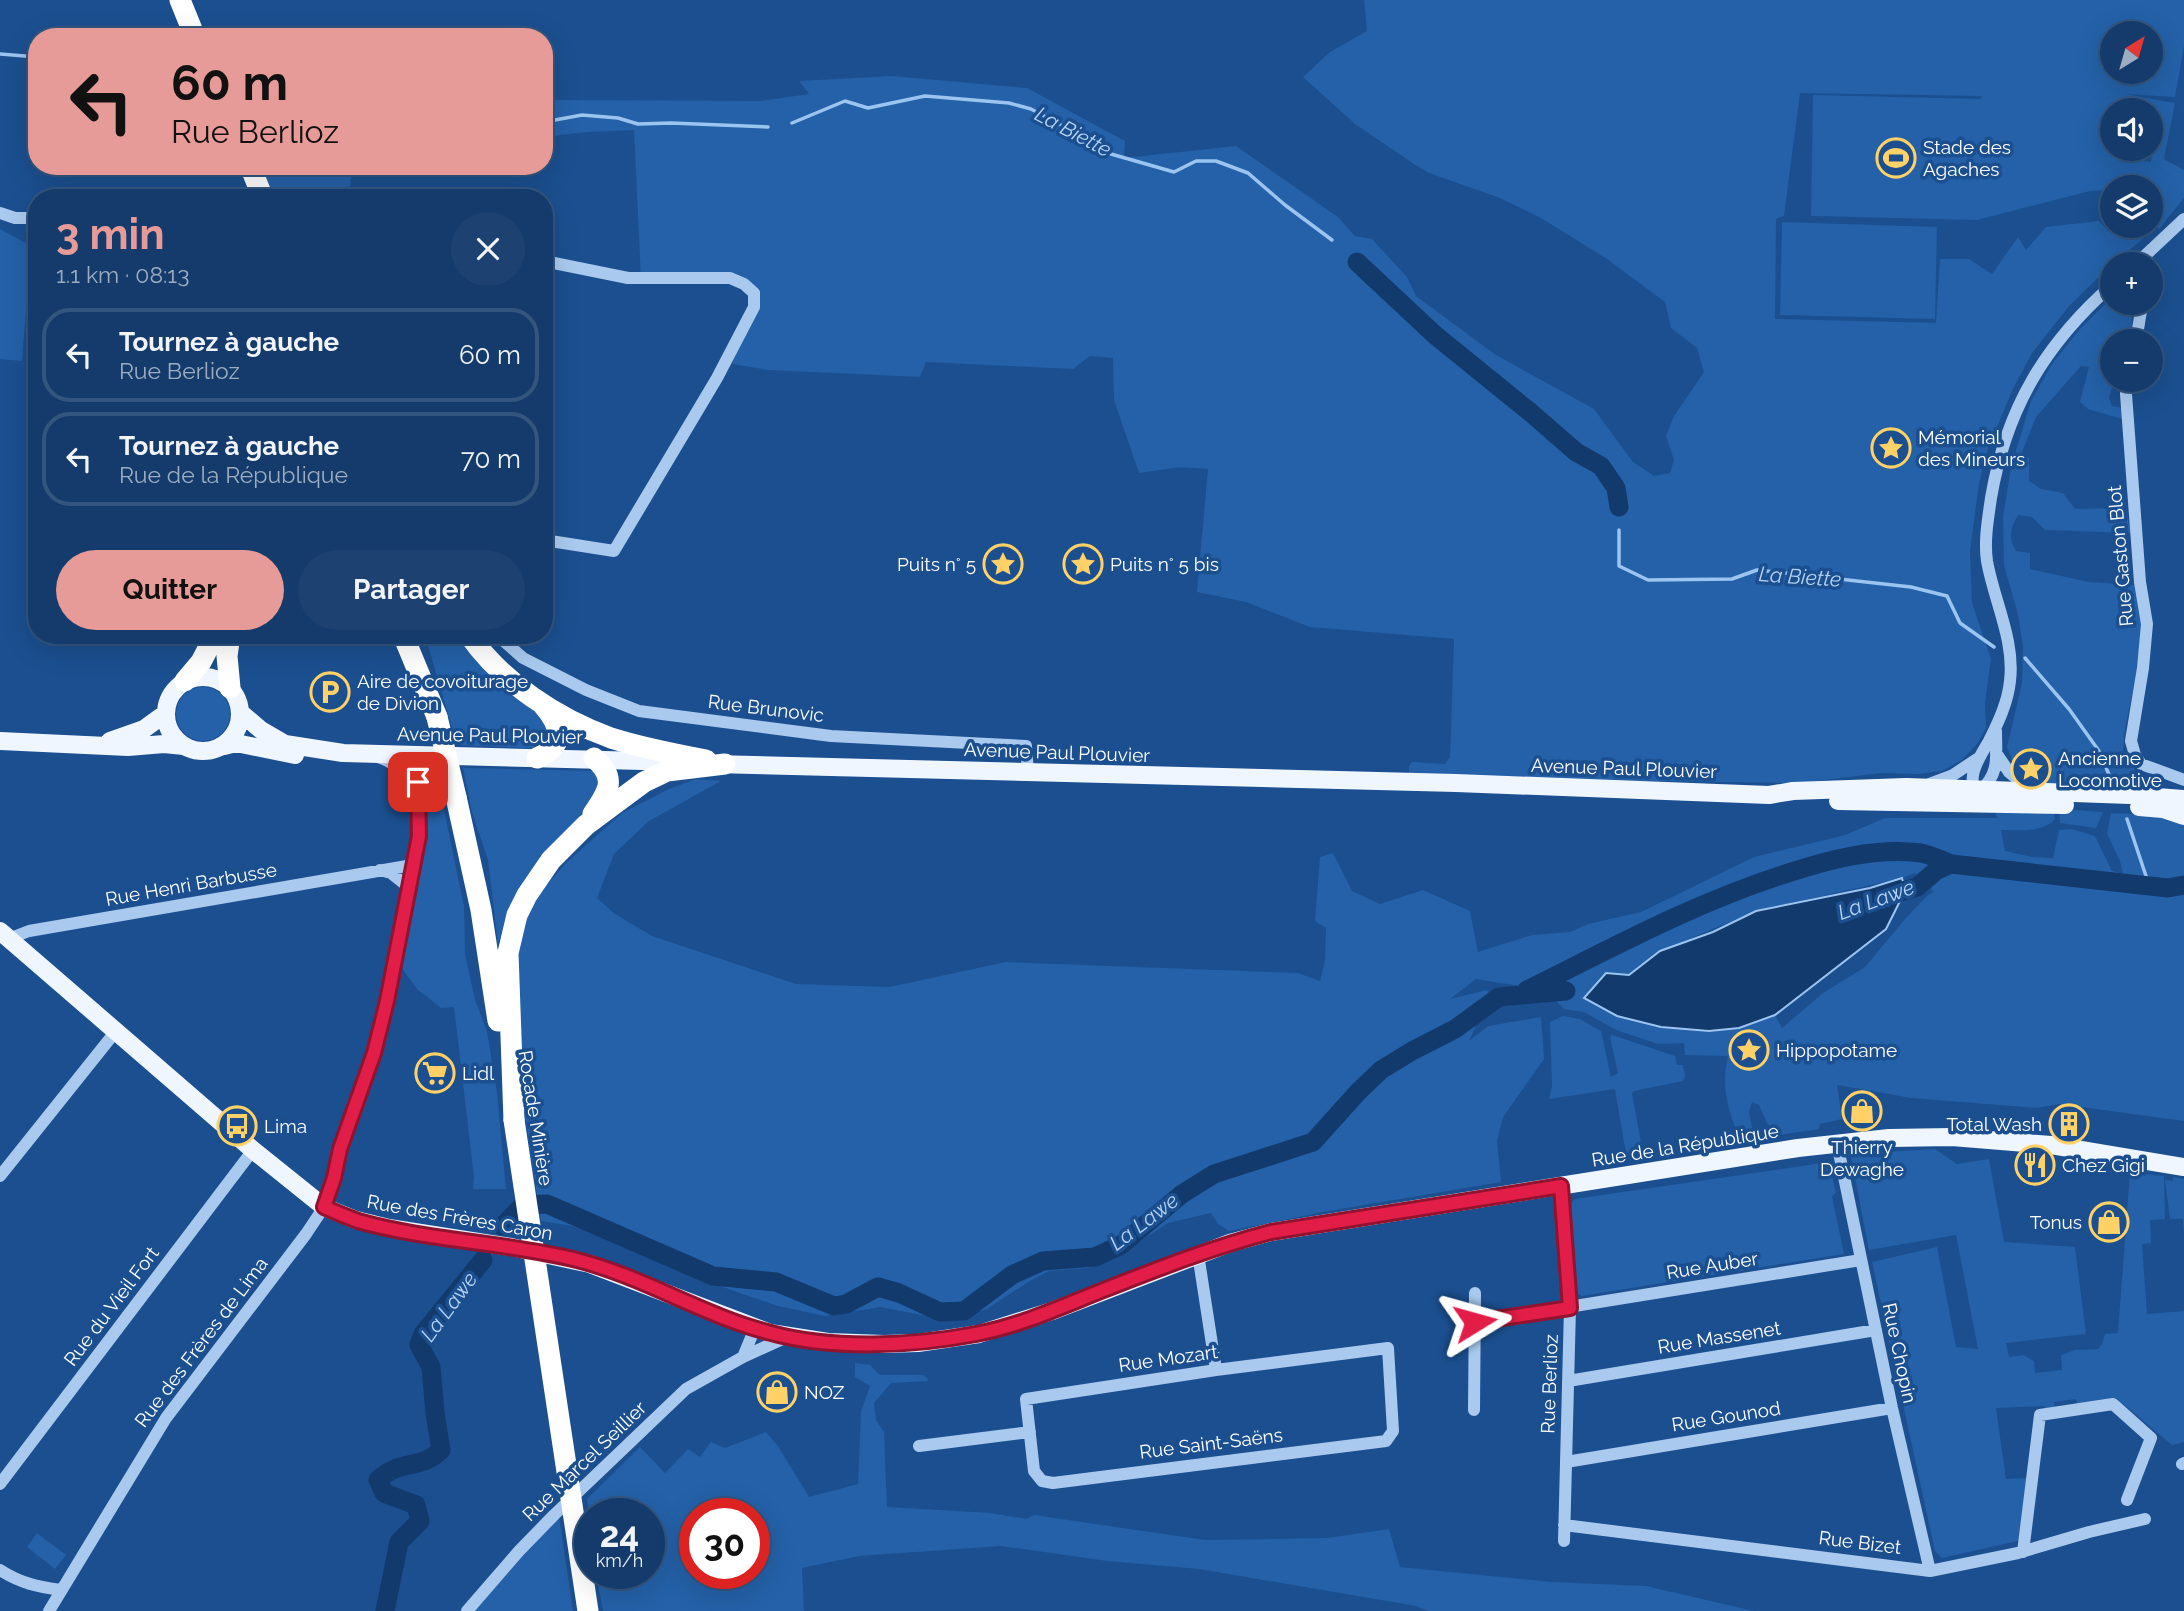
<!DOCTYPE html>
<html lang="fr">
<meta charset="utf-8">
<style>
body{margin:0;font-family:Raleway,sans-serif;background:#1d4271;color:#f1f3f6;height:100vh;display:flex;flex-direction:column;font-size:26px;white-space:nowrap}
*{box-sizing:border-box;margin:0}
p{font-size:23px;color:#9dadc1}
.icon{flex:none;width:38px;height:38px;fill:none;stroke:currentColor;stroke-width:2;stroke-linecap:round;stroke-linejoin:round}
.map{position:relative;flex:1;overflow:hidden}
.drawer{position:absolute;left:28px;top:189px;width:525px;height:455px;display:flex;flex-direction:column;background:#143b6b;border-radius:28px;box-shadow:0 7px 28px #0002,0 0 0 2px #33557e}
.drawer>*{flex:none}
.banner{position:absolute;left:28px;top:28px;width:525px;height:147px;border-radius:28px;box-shadow:0 7px 28px #0002,0 0 0 2px #33557e;background:#e69b98;color:#111;overflow:hidden}
.needle{width:46px;rotate:37deg}
.buttons{position:absolute;left:2100px;top:21px;display:grid;gap:14px}
.buttons a{display:grid;place-items:center;width:63px;height:63px;border-radius:50%;background:#143b6b;box-shadow:0 7px 28px #0002,0 0 0 2px #33557e;font-size:35px}
.speed{position:absolute;left:574px;top:1498px;display:flex;gap:14px;font-size:35px;font-weight:700;text-align:center}
.speed>*{display:grid;place-content:center;width:91px;height:91px;border-radius:50%;background:#143b6b;box-shadow:0 7px 28px #0002,0 0 0 2px #33557e;line-height:1}
.speed small{font-size:18px;font-weight:400}
.speed .limit{border:10px solid #d22;background:#fff;color:#111}
.pin{position:absolute;display:grid;place-items:center;width:60px;height:60px;color:#fff;margin:-30px;border-radius:14px;box-shadow:0 4px 10px #0006}
.me{position:absolute;width:77px;margin:-38px;rotate:82deg;stroke-linejoin:round;filter:drop-shadow(0 0 5px #0008)}
.turn{display:flex;align-items:center;gap:24px;height:147px;padding:0 28px;font-size:32px}
.turn .icon{width:91px;height:91px;stroke-width:2.5}
.turn b{display:block;font-size:49px;line-height:60px}
.round{display:grid;place-items:center;flex:none;width:74px;height:74px;border-radius:37px;background:#1d4271}
.overview{display:flex;align-items:center;justify-content:space-between;height:119px;padding:0 28px}
h1{font-size:42px;font-weight:700;line-height:52px;color:#e69b98}
.action{display:flex;gap:14px;margin-top:auto;padding:14px 28px}
.action a{flex:1;height:80px;border-radius:42px;background:#e69b98;color:#111;font-size:28px;font-weight:700;line-height:80px;text-align:center}
.action a+a{background:#1d4271;color:#f1f3f6}
ul{padding:0;list-style:none}
li{display:flex;align-items:center;gap:21px;height:94px;margin:0 14px 10px;padding:0 14px;border:4px solid #33557e;border-radius:28px}
li div{flex:1}
li b{display:block;font-size:26px}
li em{font-style:normal}
.map>svg:first-child{display:block}
.green{fill:#2461a8;fill-rule:evenodd}
.water{fill:#123a6d;stroke:#9cc4f0;stroke-width:2}
.lines{fill:none;stroke-linecap:round;stroke-linejoin:round}
.stream{stroke:#9cc4f0;stroke-width:3.5}
.river{stroke:#123a6d;stroke-width:19}
.minor{stroke:#a9c9ee;stroke-width:12}
.major{stroke:#f0f6ff;stroke-width:18}
.highway{stroke:#fff;stroke-width:21}
.highway-bridge{stroke:#fff;stroke-width:21}
.route-casing{stroke:#92132f;stroke-width:18}
.route{stroke:#e11d48;stroke-width:12}
.labels{text-anchor:middle;stroke-width:7;stroke-linejoin:round;paint-order:stroke}
.poi-label{font-size:19px;fill:#fff;stroke:#1b4f8f;text-anchor:start}
.street-label{font-size:19px;fill:#fff;stroke:#1b4f8f}
.water-label{font-size:21px;font-style:italic;fill:#b5d3f5;stroke:#1b4f8f}
</style>
<div class="map">
<svg width="2184" height="1611" viewBox="0 0 2184 1611">
<rect width="100%" height="100%" fill="#1b4f8f"/>
<path class="green" d="M1364,0h820v46l-9,51 -50,-3 50,9 -11,56 20,11v28l-25,31 -8,-14v-28h-39v3l-22,1 -113,29 -166,-4 2,-121 168,4 1,-3 -182,-3 -16,123 -8,3 -1,100 161,4 4,-64h29l23,15 26,-37 8,13 20,-23 53,-6 9,10 10,-5 25,1 1,11 -32,26 -43,42 -37,47 -20,38 -24,58 -9,34 -9,68 2,52 19,56 -6,44 1,25 -9,16 -15,16 -20,11 -25,3 -35,-1 -83,10 -147,-2 -22,2 -221,-9v-8l3,-4 33,2 5,-7 4,-118 -144,-12 -64,-25 -49,-10 11,-123 -28,-2 -41,6 -25,-73 -1,-42 -23,-2 -17,13 -147,-7 -6,15 -152,-7 -36,-6 22,-57 -10,-23 -103,-5 -7,-149 -46,2 -44,5v-35l8,-2 208,1 49,-7 -10,-13 93,-5 135,12 98,53 -1,17 112,-12 102,71 17,19 17,3 35,38 9,19 80,59 98,54 39,53 21,14 16,-3 4,-13 -8,-24 8,-20 30,-44 -7,-24 -26,-20 -6,-26 -58,-43 -66,-41 -41,-20 -71,-25 -18,-11 -56,-38 -52,-47 27,-25 37,-21zM2112,33h39v39h-39zM2112,110h39v7l6,1 -6,44 -31,-4 -3,-9h-5z
M262,166h90l-3,32h-40l-7,-6 -4,6h-29v-11z
M1782,222l155,5 -2,92 -155,-4z
M0,229l31,17 -9,115 -22,-2z
M2112,301v2h11c13,11 9,23 6,38h-17v39h2l-5,18 3,8 10,2v11l-34,-10 -8,-7 9,-35 -8,-1 -45,51 -14,35 7,6v23l12,8 22,4 12,16 50,-1 6,25 -86,-3 -13,-13 -14,-2c-8,14 -10,22 -2,36l14,2v16l59,13 48,3 6,37 -5,45 -13,62 -2,23 14,21 -9,17 -38,-6 -21,2 -35,-2 -19,-16 -8,-21 15,-64 1,-37 -5,-31 -14,-50 -1,-48 8,-50 20,-66 21,-37 28,-35 25,-25z
M425,635h34l94,94 -9,20 -87,-4z
M176 714a27 27 0 1 1 54 0a27 27 0 1 1-54 0Z
M463,768l133,3 5,3 -3,26 -54,53 -25,34 -12,26 -9,31 -10,-84 -16,-48z
M427,772h9l28,134 1,48 10,46 12,31 10,62 9,96h-33l1,-12 -20,-170 -13,1 -24,-19 -16,-22c13,-65 30,-129 26,-195z
M696,779l25,2 -72,40 -35,33 -17,44 18,16 37,22 144,48 93,3 117,-25 292,11 22,8 5,-21 1,-32 -11,-7 5,-64 13,-4 19,38 28,13 43,-14 47,21 8,41 54,-17 38,-3 18,-8 53,-12 113,-55 91,-22 40,-17h112l-3,-11 59,2 2,10c-12,14 -37,11 -54,11l4,21 27,6 21,1 6,-28 12,-1 24,7 17,35 11,3 -3,-13 -13,-27 4,-21 49,2 24,7v299l-125,-17 -22,4 -126,-10 -74,-13 5,34 -22,5 -1,5 -41,6 -11,-12 -8,-18 -7,-3 -3,10 4,20 -15,3c-11,-29 -17,-49 -10,-79l-43,-1 -1,-12 -26,1 -42,-14 -32,-18 -20,-3 -19,-19 -69,-11 -26,20 37,-9 9,18 -14,5 -13,28 19,-15 53,-9 3,42 -41,58 -6,24 4,41 -178,30 -94,19 -11,-7 -7,-11 -43,10 -54,35 -26,10 -39,3 -21,11 -41,27 -38,11 -69,-13 -55,9 -47,-10 -84,-29 -77,-36 -45,-15 -31,-5 -17,-112 -8,-154 9,-32 7,-18 10,-15 24,-27 56,-50 47,-24zM1915,873l19,19 -6,3 -23,24 -40,48 -42,26 -41,35 -7,-13 -36,13 -30,3 -124,-33 21,-24 23,1 29,-23 98,-41 146,-33z
M2059,809l44,3 -7,16 -36,-5z
M1563,1016l17,3 21,12 10,46 7,-4 -8,-36 2,-2 63,21 2,9h6l2,11 -2,5 -49,10 -2,2 12,66 -5,3 -13,-8 -11,-65 -66,10 3,-13 -2,-64z
M1935,1149l22,15 32,-5 15,83 71,5 11,87 -80,9 3,14 14,-2 11,6 1,12 27,-3 -1,-15 14,-5 23,-1 4,-5 3,-10 13,-1 12,-161 34,4 1,43 -15,1 1,23 -9,1 5,70 37,-3v131l-12,3 -56,-47 -38,9 -2,-8 -22,3 1,9 -7,1 -4,-6 -48,2 10,71 22,-1 -10,63 -76,17 -7,-7 -63,-289 65,-15 19,100 22,2 -22,-114 -87,15 -18,-93 1,-3z
M1829,1162l7,31 -4,3 12,58 -262,42 -5,-3 -7,-85 1,-5 4,-4z
M2173,1177l11,2v55l-1,-15h-13l-5,-39 8,1z
M855,1363l15,2 10,10h44l5,6 -38,2 -17,20 2,17 8,12 3,75 104,6 35,6 8,-4 171,25 122,-2 62,-9 11,38 152,15 94,4 108,25h-326l-12,-5 -217,-37 -92,-8 -106,-15 -142,10 -57,12 2,43h-201l-7,-38h53v-59h-59v9l-3,-24 53,-52 25,26 23,-24 12,8 11,-15 14,6 41,-16 12,14 31,51 49,-13 3,-73 9,-25 -15,-9zM695,1514h59v59h-59z
M559,1516l14,95h-106z
M37,1533l29,22 -11,14 -28,-22z"/>
<path class="water" d="M1902,878l3,13 -19,38 -111,86 -36,13 -30,3 -48,-4 -44,-11 -33,-18 22,-25 23,2 31,-24 53,-19 43,-21 114,-23z"/>
<g class="lines">
<path class="stream" d="M0,54l37,3
M544,122l38,-7 36,3 20,6 33,-1 97,4
M792,123l53,-22 23,7 57,-12 84,7 22,6 41,22 32,21 70,20 22,-11h20l32,12 37,32 47,35
M1619,530v36l29,14 84,-1 25,-9 154,17 36,9 13,27 34,24
M2025,658l44,51 30,42 14,33
M2127,819l22,66"/>
<path class="river" d="M1357,262l78,73 95,77 46,40 25,14 15,22 3,19
M1882,897l35,-10 20,-17 14,-6 217,24 16,-3
M1527,990c85,-42 167,-87 258,-116 43,-14 90,-27 136,-21 10,2 21,7 30,11
M503,1226l20,-21 24,-1 166,72 63,6 58,24 12,-2 32,-17 21,6 41,19 24,-1 48,-36 31,-14 52,-4 26,-12 61,-51 32,-20 99,-32 45,-50 23,-22 31,-19 43,-22 44,-32 67,-6
M385,1611l14,-69 21,-21 -4,-16 -32,-12 -6,-13c21,-21 44,-10 63,-30l-6,-37 -4,-46 -12,-22 4,-11 60,-74"/>
<path class="minor" d="M0,213l15,5h22
M544,261l84,17h102l14,6 10,9v14l-37,71 -103,173 -70,-11
M2136,264l48,-45
M2136,341l5,-30 -2,-8
M2129,380l-3,14 14,188 7,42 -4,44 -12,73 4,14 6,9 43,16
M497,635l26,23 63,32 53,21 192,25 195,10 2,26
M1996,753l13,19 22,18
M378,757c20,6 29,20 37,38
M1929,784l24,-9 24,-16
M1980,791c20,-17 16,-35 16,-60
M1977,794c-4,-5 -5,-12 -4,-19 2,-12 10,-24 16,-34 9,-18 19,-39 21,-60 5,-41 -16,-80 -23,-120 -3,-20 1,-42 4,-63 15,-89 54,-154 121,-213
M380,870l11,3 19,15
M11,941l5,-5 13,-5 378,-65 9,-7
M1837,1143l55,265 38,163
M0,1176l116,-145
M1561,1186l9,122 -6,233
M1198,1254l18,116
M1475,1322l386,-62
M1388,1348l5,83 -7,10 -333,42 -11,-2 -8,-10 -8,-72 190,-29z
M743,1357l12,-29
M1568,1381l308,-51
M1474,1410l1,-117
M919,1446l111,-14
M1566,1462l326,-54
M2182,1464l2,-1
M0,1484l253,-334
M1564,1525l366,46 88,-18 71,-21 56,-13
M2023,1552l17,-137 73,-11 38,34 -24,62
M0,1570c20,13 38,17 61,20
M49,1611l117,-193 140,-184 18,-27 10,-29 6,-29 41,-121 38,-192 -2,-54 16,-28
M467,1611l52,-60 35,-36 132,-126 57,-32 44,-20"/>
<path class="major" d="M166 714a37 37 0 1 1 74 0a37 37 0 1 1-74 0Z
M241,713l20,17 24,14 58,9 338,9
M0,741l128,6 36,-3 20,2
M110,741l34,-12 22,-16
M224,746l12,-3 59,12
M713,764l743,19 313,12 24,-4 113,-4 224,8 54,4
M1838,801l227,4
M2139,807l24,2 21,7
M0,931l253,219 71,57 32,13 33,8 122,19 79,17 180,69 58,9 56,2 34,-1 61,-9 73,-23 178,-68 41,-11 527,-84 91,-10 63,-1 99,8 133,22"/>
<path class="highway" d="M180,0l15,37
M250,166l13,32
M403,635l34,82
M469,635c34,48 87,83 142,103 31,10 63,16 95,22
M185,681l16,-19 14,-27
M230,688l-3,-32 3,-21
M537,758c30,-13 24,-32 6,-53
M456,797l25,113 17,111
M593,814c15,-22 25,-36 1,-56
M514,1120l-6,-167 9,-38 10,-20 24,-35 35,-35 58,-43 23,-11 58,-7"/>
<path class="highway-bridge" d="M437,717l19,80
M514,1120l74,491"/>
</g>
<g class="lines">
<g class="route-casing">
<path id="route" d="M418,782l1,54 -32,165 -13,52 -34,96 -6,29 -10,29c11,5 23,10 34,14 71,20 147,21 219,39 67,17 127,56 194,73 62,17 142,13 205,1 43,-8 85,-27 125,-43 56,-22 112,-44 170,-59l290,-46 9,122 -95,14"/>
</g>
<use href="#route" class="route"/>
</g>
<defs>
<g id="stadium-ring" transform="scale(2.0125)"><circle r="9.5" fill="#1b4f8f" stroke="#ffd166" stroke-width="1.5"/><path d="M0-5a6.5 5 0 1 0 0 10a6.5 5 0 1 0 0-10ZM-3.5-1.8h7v3.6h-7Z" fill="#ffd166"/></g>
<g id="sight-ring" transform="scale(2.0125)"><circle r="9.5" fill="#1b4f8f" stroke="#ffd166" stroke-width="1.5"/><path d="M0-6L1.8-2.2L6-1.7L2.9 1.2L3.7 5.4L0 3.3L-3.7 5.4L-2.9 1.2L-6-1.7L-1.8-2.2Z" fill="#ffd166"/></g>
<g id="parking-ring" transform="scale(2.0125)"><circle r="9.5" fill="#1b4f8f" stroke="#ffd166" stroke-width="1.5"/><path d="M-3.5-5.5H1a3.5 3.5 0 0 1 0 7H-1V5.5H-3.5ZM-1-3.4V-.6H.8a1.4 1.4 0 0 0 0-2.8Z" fill="#ffd166"/></g>
<g id="supermarket-ring" transform="scale(2.0125)"><circle r="9.5" fill="#1b4f8f" stroke="#ffd166" stroke-width="1.5"/><path d="M-6-5.5h2.5l.6 2H6L4.5 2H-2.5L-4.4-4H-6ZM-1.5 3.2a1.3 1.3 0 1 0 .1 0ZM3 3.2a1.3 1.3 0 1 0 .1 0Z" fill="#ffd166"/></g>
<g id="shop-ring" transform="scale(2.0125)"><circle r="9.5" fill="#1b4f8f" stroke="#ffd166" stroke-width="1.5"/><path d="M-5-2.5h2.3a2.7 3.5 0 0 1 5.4 0H5L5.5 6h-11ZM-1.5-2.5h3a1.5 2.3 0 0 0-3 0Z" fill="#ffd166"/></g>
<g id="building-ring" transform="scale(2.0125)"><circle r="9.5" fill="#1b4f8f" stroke="#ffd166" stroke-width="1.5"/><path d="M-4-6H4V6H1V3H-1V6H-4ZM-2.5-4.3h1.7v1.8h-1.7ZM.8-4.3h1.7v1.8H.8ZM-2.5-1h1.7V.8h-1.7ZM.8-1h1.7V.8H.8Z" fill="#ffd166"/></g>
<g id="bus-ring" transform="scale(2.0125)"><circle r="9.5" fill="#1b4f8f" stroke="#ffd166" stroke-width="1.5"/><path d="M-5-6H5V4H4V6H2V4H-2V6H-4V4H-5ZM-3.5-4V0h7V-4ZM-3.5 1.2v1.5H-2V1.2ZM2 1.2v1.5H3.5V1.2Z" fill="#ffd166"/></g>
<g id="restaurant-ring" transform="scale(2.0125)"><circle r="9.5" fill="#1b4f8f" stroke="#ffd166" stroke-width="1.5"/><path d="M-5-6h1v4h1v-4h1v4h1v-4h1v5L-1.5 .5V6h-2V.5L-5-1ZM5-6V6H3V1.5H1.5Q1.5-4 5-6Z" fill="#ffd166"/></g>
</defs>
<g fill-rule="evenodd">
<use href="#stadium-ring" x="1896" y="158"/>
<use href="#sight-ring" x="1891" y="448"/>
<use href="#sight-ring" x="1003" y="564"/>
<use href="#sight-ring" x="1083" y="564"/>
<use href="#parking-ring" x="330" y="692"/>
<use href="#sight-ring" x="2031" y="769"/>
<use href="#sight-ring" x="1749" y="1050"/>
<use href="#supermarket-ring" x="435" y="1073"/>
<use href="#shop-ring" x="1862" y="1111"/>
<use href="#building-ring" x="2069" y="1124"/>
<use href="#bus-ring" x="237" y="1126"/>
<use href="#restaurant-ring" x="2035" y="1165"/>
<use href="#shop-ring" x="2109" y="1222"/>
<use href="#shop-ring" x="777" y="1392"/>
</g>
<g class="labels">
<g class="poi-label">
<text x="1923" y="154">Stade des<tspan x="1923" dy="22">Agaches</tspan></text>
<text x="1918" y="444">Mémorial<tspan x="1918" dy="22">des Mineurs</tspan></text>
<text x="976" y="571" text-anchor="end">Puits n° 5</text>
<text x="1110" y="571">Puits n° 5 bis</text>
<text x="357" y="688">Aire de covoiturage<tspan x="357" dy="22">de Divion</tspan></text>
<text x="2058" y="765">Ancienne<tspan x="2058" dy="22">Locomotive</tspan></text>
<text x="1776" y="1057">Hippopotame</text>
<text x="462" y="1080">Lidl</text>
<text x="2042" y="1131" text-anchor="end">Total Wash</text>
<text x="264" y="1133">Lima</text>
<text x="1862" y="1154" text-anchor="middle">Thierry<tspan x="1862" dy="22">Dewaghe</tspan></text>
<text x="2062" y="1172">Chez Gigi</text>
<text x="2082" y="1229" text-anchor="end">Tonus</text>
<text x="804" y="1399">NOZ</text>
</g>
<g class="street-label">
<text transform="translate(2120 556) rotate(-95)" y="7">Rue Gaston Blot</text>
<text transform="translate(766 708) rotate(7)" y="7">Rue Brunovic</text>
<text transform="translate(490 735) rotate(1)" y="7">Avenue Paul Plouvier</text>
<text transform="translate(1057 752) rotate(2)" y="7">Avenue Paul Plouvier</text>
<text transform="translate(1624 768) rotate(2)" y="7">Avenue Paul Plouvier</text>
<text transform="translate(191 884) rotate(-10)" y="7">Rue Henri Barbusse</text>
<text transform="translate(536 1118) rotate(81)" y="7">Rocade Minière</text>
<text transform="translate(1685 1145) rotate(-9)" y="7">Rue de la République</text>
<text transform="translate(460 1217) rotate(10)" y="7">Rue des Frères Caron</text>
<text transform="translate(1712 1265) rotate(-9)" y="7">Rue Auber</text>
<text transform="translate(111 1306) rotate(-53)" y="7">Rue du Vieil Fort</text>
<text transform="translate(1719 1337) rotate(-9)" y="7">Rue Massenet</text>
<text transform="translate(201 1342) rotate(-53)" y="7">Rue des Frères de Lima</text>
<text transform="translate(1900 1353) rotate(78)" y="7">Rue Chopin</text>
<text transform="translate(1168 1358) rotate(-8)" y="7">Rue Mozart</text>
<text transform="translate(1549 1384) rotate(-88)" y="7">Rue Berlioz</text>
<text transform="translate(1726 1416) rotate(-9)" y="7">Rue Gounod</text>
<text transform="translate(1211 1443) rotate(-7)" y="7">Rue Saint-Saëns</text>
<text transform="translate(584 1461) rotate(-44)" y="7">Rue Marcel Seillier</text>
<text transform="translate(1860 1542) rotate(7)" y="7">Rue Bizet</text>
</g>
<g class="water-label">
<text transform="translate(1073 132) rotate(28)" y="7">La Biette</text>
<text transform="translate(1800 577) rotate(4)" y="7">La Biette</text>
<text transform="translate(1876 900) rotate(-20)" y="7">La Lawe</text>
<text transform="translate(1144 1222) rotate(-37)" y="7">La Lawe</text>
<text transform="translate(449 1307) rotate(-54)" y="7">La Lawe</text>
</g>
</g>
</svg>
<div class="buttons">
<a><svg class="needle" viewBox="-14 -14 28 28"><path d="M0-13l5 13h-10z" fill="#e53935"/><path d="M0 13l5-13h-10z" fill="#9dadc1"/></svg></a>
<a><svg class="icon" aria-label="sound" viewBox="0 0 24 24"><path d="M4 9h4l5-4v14l-5-4H4zM17 9q2 3 0 6"/></svg></a>
<a><svg class="icon" aria-label="layers" viewBox="0 0 24 24"><path d="M12 4l9 5-9 5-9-5zM3 14l9 5 9-5"/></svg></a>
<a>+</a>
<a>−</a>
</div>
<div class="speed"><div>24<small>km/h</small></div><div class="limit">30</div></div>
<div class="pin" style="left:418px;top:782px;background:#d93025"><svg class="icon" aria-label="arrive" viewBox="0 0 24 24"><path d="M6 21V4h12l-3 4 3 4H6"/></svg></div>
<svg class="me" style="left:1475px;top:1322px" viewBox="-20 -20 40 40"><path d="M0-17L14 15 0 8-14 15z" fill="#e11d48" stroke="#fff" stroke-width="4"/></svg>
<div class="banner">
<div class="turn"><svg class="icon" aria-label="left" viewBox="0 0 24 24"><path d="M17 20v-9H6M10 6l-5 5 5 5"/></svg><div><b>60 m</b>Rue Berlioz</div></div>
</div>
<section class="drawer">
<div class="overview"><div><h1>3 min</h1><p>1.1 km · 08:13</p></div><a class="round"><svg class="icon" aria-label="close" viewBox="0 0 24 24"><path d="M6 6l12 12M18 6L6 18"/></svg></a></div>
<ul>
<li><svg class="icon" aria-label="left" viewBox="0 0 24 24"><path d="M17 20v-9H6M10 6l-5 5 5 5"/></svg><div><b>Tournez à gauche</b><p>Rue Berlioz</p></div><em>60 m</em></li>
<li><svg class="icon" aria-label="left" viewBox="0 0 24 24"><path d="M17 20v-9H6M10 6l-5 5 5 5"/></svg><div><b>Tournez à gauche</b><p>Rue de la République</p></div><em>70 m</em></li>
</ul>
<div class="action"><a>Quitter</a><a>Partager</a></div>
</section>
</div>
